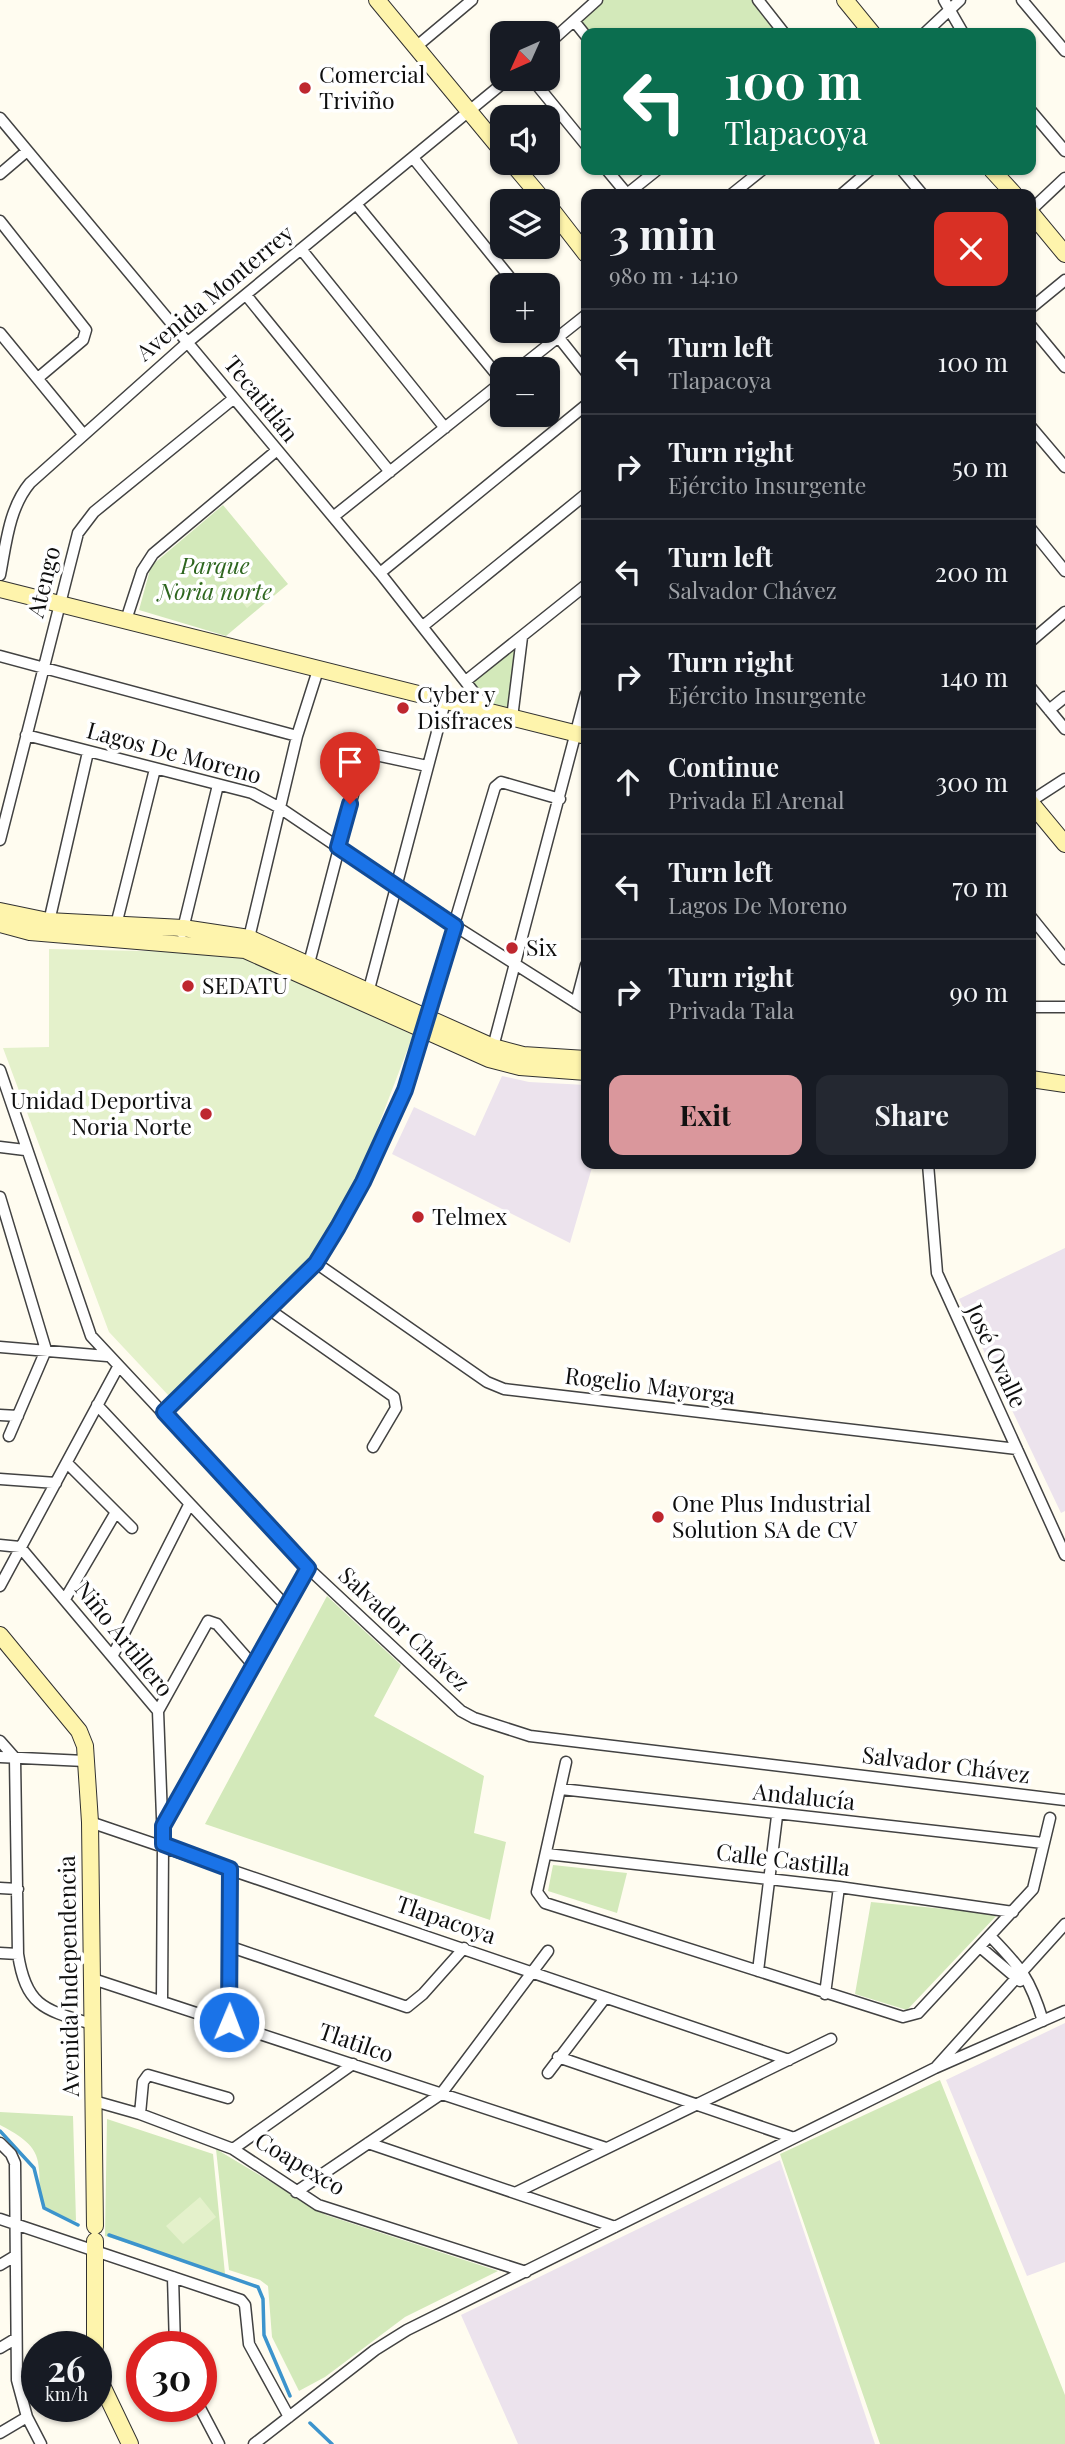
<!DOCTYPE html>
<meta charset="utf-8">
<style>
body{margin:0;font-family:"Playfair Display",serif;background:#242831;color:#f1f3f6;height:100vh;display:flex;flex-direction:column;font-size:26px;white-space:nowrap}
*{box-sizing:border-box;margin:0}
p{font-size:23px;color:#9ea1a6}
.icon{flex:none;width:38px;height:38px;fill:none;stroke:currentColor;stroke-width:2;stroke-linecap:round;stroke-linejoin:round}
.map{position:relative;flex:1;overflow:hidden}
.side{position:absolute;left:581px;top:189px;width:455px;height:980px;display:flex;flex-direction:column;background:#171b24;border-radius:14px;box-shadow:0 2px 5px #0004}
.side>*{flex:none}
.guide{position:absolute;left:581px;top:28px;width:455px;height:147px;border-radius:14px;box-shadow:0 2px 5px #0004;background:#0b6e4f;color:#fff;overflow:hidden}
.needle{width:46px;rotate:225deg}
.tools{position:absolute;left:490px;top:21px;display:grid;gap:14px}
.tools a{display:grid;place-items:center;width:70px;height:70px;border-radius:14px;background:#171b24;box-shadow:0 2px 5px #0004;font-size:35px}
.speed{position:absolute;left:21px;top:2331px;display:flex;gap:14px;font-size:35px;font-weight:700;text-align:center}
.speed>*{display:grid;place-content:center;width:91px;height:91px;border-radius:50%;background:#171b24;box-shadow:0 2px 5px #0004;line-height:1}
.speed small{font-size:18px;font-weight:400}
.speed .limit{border:10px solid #d22;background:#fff;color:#111}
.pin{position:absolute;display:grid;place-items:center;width:60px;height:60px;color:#fff;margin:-72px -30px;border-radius:50% 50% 50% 0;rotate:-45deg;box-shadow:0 0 7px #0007}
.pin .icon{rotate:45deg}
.me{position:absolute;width:77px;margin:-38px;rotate:1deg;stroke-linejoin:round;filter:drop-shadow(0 0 5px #0008)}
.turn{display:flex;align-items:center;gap:24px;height:147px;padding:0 28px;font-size:32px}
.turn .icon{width:91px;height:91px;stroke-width:2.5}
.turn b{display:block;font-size:49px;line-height:60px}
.round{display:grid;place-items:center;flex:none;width:74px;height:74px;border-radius:14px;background:#242831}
.overview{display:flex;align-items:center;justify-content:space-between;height:119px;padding:0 28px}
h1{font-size:42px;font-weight:700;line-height:52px}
.cta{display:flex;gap:14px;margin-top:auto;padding:14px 28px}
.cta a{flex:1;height:80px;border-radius:14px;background:#da979c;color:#111;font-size:28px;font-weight:700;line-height:80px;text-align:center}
.cta a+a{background:#242831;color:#f1f3f6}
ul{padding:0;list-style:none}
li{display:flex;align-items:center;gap:21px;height:105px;padding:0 28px;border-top:2px solid #363941}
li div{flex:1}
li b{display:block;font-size:26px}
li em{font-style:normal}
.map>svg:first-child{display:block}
.industrial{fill:#ece3ed}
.green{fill:#d3e9ba}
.pitch{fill:#e4f1cb}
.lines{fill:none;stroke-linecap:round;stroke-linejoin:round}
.stream{stroke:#3c94cd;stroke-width:3.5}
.street-casing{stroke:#424242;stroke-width:13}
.secondary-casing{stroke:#313131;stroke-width:18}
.street{stroke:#fff;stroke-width:10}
.secondary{stroke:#fef4ac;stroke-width:16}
.route-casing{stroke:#114b97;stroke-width:18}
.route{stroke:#1a73e8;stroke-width:12}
.poi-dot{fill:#be272f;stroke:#fff;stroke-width:2.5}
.labels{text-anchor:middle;stroke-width:7;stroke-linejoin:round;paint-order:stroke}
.poi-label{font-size:23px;fill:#0f0f0f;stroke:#fff;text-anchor:start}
.street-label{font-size:23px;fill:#0f0f0f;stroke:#fff}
.park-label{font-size:23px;font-style:italic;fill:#2e661f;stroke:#fff}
</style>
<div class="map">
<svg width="1065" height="2444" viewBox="0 0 1065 2444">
<rect width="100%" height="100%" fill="#fffcf0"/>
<path class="industrial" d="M502,1076l27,6 57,3v79h7l-23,79 -178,-89 22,-47 61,29z
M1065,1248v263l-4,2 -102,-214z
M1065,2023v239l-38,14 -81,-196z
M780,2160l95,284h-357l-57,-129z"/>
<path class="green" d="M602,0h152l26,33h-190l-11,-13z
M223,505l65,79 -62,52 -87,-26 12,-44z
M516,647l-8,61 -21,-6 -14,-20z
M327,1596l74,69 -27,51 110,60 -10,57 32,9 -16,78 -285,-96z
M553,1865l74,8 -10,40 -69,-22z
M871,1902l127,12 -91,96 -52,-16z
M940,2080l125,315v49h-185l-100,-290z
M0,2112l73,4 3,105c-49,-10 -32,-22 -38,-59 -3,-19 -23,-29 -38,-37z
M107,2119l106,35 12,120 -120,-38z
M216,2149l110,66 172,56 -93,46 -80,60 -26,14 -27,-54 -4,-51 -8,-6 -31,-10z"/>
<path class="pitch" d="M237,563l27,31 -17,14 -26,-32z
M49,949l188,4 176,82 -55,144 -42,77 -147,140 -60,-64 -106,-284 46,-1z
M200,2197l16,20 -33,27 -17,-18z"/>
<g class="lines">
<path class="stream" d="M0,2131l34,37 10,40 34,17
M109,2235l149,52 5,12 1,36 26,61
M310,2423l22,21"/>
<g class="street-casing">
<path id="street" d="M758,0l26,33
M944,0l19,33
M1022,0l43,51
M574,21l12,15
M925,33l35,-33
M548,44l49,-44
M417,46l55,-46
M532,79l54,66
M1031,111l34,40
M0,118l380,455 107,136
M414,159l102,126
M607,170l20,24
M902,170l20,24
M0,174l27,-23
M627,194l30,-24
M732,194l30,-24
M842,194l28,-24
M356,204l146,177
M1031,210l34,-32
M0,221l86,109 -3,10 -45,38
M301,249l144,179
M246,295l144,177
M1031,308l34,-28
M548,324l38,48
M1031,326l34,41
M0,333l83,101
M518,369l68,-54
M1031,427l34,40
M333,517l169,-135
M1031,529l34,42
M380,573l206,-168
M0,575c6,-31 9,-67 30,-92l158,-141 320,-263
M126,620l16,-49 11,-17 123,-103
M423,626l163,-132
M1031,641l34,-29
M0,656l297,80
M467,680l119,-95
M1031,688l34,41
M1049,710l16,-13
M512,718l10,-81
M26,735l226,58 28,15 175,118 131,83
M1031,801l34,-22
M0,840l78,-307 16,-21 139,-113
M1031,917l34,42
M116,925l39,-156
M48,926l40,-174
M182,933l36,-148
M249,938l48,-202 21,-66
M307,971l55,-211 9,-6 56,12
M368,993l77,-291
M576,1003l10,-38
M1031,1007h34
M493,1047l93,-353
M0,1070l91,266 217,232 153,143 13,7 56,18 535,64
M0,1147l25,3
M928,1164l9,109 128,282
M0,1197l46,153 -37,86
M316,1263l171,119 17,7 513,60
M270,1310l124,87 2,11 -23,39
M0,1347l107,9
M97,1405l189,201
M164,1412l152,-149 48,-81 41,-93 90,-302 6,-5 59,17
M0,1415l18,1
M67,1463l65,65
M0,1479l56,4
M0,1545l20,2 138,164 5,133 -1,156
M0,1586l118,-219
M65,1599l51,-87
M113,1655l76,-150
M158,1711l50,-90 9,3 37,42
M0,1741l15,17 3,196c8,53 27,56 74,70
M0,1757l85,4
M566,1762l-29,130 8,11 358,114 15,-4 115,-124 17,-71
M561,1789l482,54
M90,1822l699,238
M163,1826l145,-258
M547,1854l292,33 174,25
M0,1888l18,1
M990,1936c31,32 40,42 53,85
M231,1947l176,60 16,-13 41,-46
M980,1947l40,34
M0,1953l18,1
M758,1971l19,-155
M93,1979l513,169
M825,1994l14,-107
M229,2022l1,-153
M558,2057l236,81
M937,2066l128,-142
M548,2073l57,-75
M94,2101l46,13 93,35 85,56 208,67
M140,2114l3,-32 5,-7 80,23
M0,2143l11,11 4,9 2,217 10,37 14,27
M368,2143l247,84
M233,2149l120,-85
M296,2192l145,-98 107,-143
M517,2192l314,-153
M0,2219l241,81 4,5 4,39 40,73
M0,2265l15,-9
M173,2277l2,70
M0,2348l15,-9
M199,2406l20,38
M0,2433l27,-16
M254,2444l121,-94 32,-20 528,-262 130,-57"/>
</g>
<g class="secondary-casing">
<path id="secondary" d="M377,0l125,151
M845,0l27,33
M512,163l32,38
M992,170l22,24
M548,205l38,49
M1031,213l34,41
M0,589l586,147
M1031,803l34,41
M0,911l48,10 135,7 66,10 244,109 30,8 63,4
M0,924l30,8 215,18 244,109 31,8 66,5
M1031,1079l34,5
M0,1635l79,96 6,15 5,76 5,404
M95,2347v-106
M96,2373l34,71"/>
</g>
<use href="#street" class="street"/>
<use href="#secondary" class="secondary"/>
</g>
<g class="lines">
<g class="route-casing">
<path id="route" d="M229,2022l1,-153 -67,-25v-18l145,-258 -144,-156 152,-149 22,-36 25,-45 42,-92 50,-164 -117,-79 12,-43"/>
</g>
<use href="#route" class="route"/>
</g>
<g class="poi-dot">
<circle cx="305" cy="88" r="7"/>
<circle cx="403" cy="708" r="7"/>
<circle cx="512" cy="948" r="7"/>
<circle cx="188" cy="986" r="7"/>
<circle cx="206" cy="1114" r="7"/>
<circle cx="418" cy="1217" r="7"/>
<circle cx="658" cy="1517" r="7"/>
</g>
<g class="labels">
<g class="poi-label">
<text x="319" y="83">Comercial<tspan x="319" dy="26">Triviño</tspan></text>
<text x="417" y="703">Cyber y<tspan x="417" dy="26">Disfraces</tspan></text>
<text x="526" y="956">Six</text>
<text x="202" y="994">SEDATU</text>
<text x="192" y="1109" text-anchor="end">Unidad Deportiva<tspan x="192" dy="26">Noria Norte</tspan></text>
<text x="432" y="1225">Telmex</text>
<text x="672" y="1512">One Plus Industrial<tspan x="672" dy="26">Solution SA de CV</tspan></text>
</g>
<g class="street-label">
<text transform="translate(215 293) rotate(-40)" y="8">Avenida Monterrey</text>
<text transform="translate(261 399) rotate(51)" y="8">Tecatitlán</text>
<text transform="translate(44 582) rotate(-76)" y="8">Atengo</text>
<text transform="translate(174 753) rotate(15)" y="8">Lagos De Moreno</text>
<text transform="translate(996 1356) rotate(65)" y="8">José Ovalle</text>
<text transform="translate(650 1386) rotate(7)" y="8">Rogelio Mayorga</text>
<text transform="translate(404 1629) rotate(43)" y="8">Salvador Chávez</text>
<text transform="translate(124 1639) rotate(51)" y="8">Niño Artillero</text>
<text transform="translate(946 1765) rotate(7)" y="8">Salvador Chávez</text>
<text transform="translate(804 1797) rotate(6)" y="8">Andalucía</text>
<text transform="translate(783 1860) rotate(7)" y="8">Calle Castilla</text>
<text transform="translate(446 1920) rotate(19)" y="8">Tlapacoya</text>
<text transform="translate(69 1976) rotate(-91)" y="8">Avenida Independencia</text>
<text transform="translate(356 2043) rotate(19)" y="8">Tlatilco</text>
<text transform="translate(300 2164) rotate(31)" y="8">Coapexco</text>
</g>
<g class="park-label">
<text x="215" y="574">Parque<tspan x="215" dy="26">Noria norte</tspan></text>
</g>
</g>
</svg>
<div class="tools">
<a><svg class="needle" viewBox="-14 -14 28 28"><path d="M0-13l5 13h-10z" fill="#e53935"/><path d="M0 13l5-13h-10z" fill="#9ea1a6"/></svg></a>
<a><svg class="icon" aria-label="sound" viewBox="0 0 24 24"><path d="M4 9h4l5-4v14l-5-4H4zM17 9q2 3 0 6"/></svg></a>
<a><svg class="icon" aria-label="layers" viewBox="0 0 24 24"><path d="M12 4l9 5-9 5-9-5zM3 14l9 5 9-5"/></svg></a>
<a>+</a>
<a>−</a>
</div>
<div class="speed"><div>26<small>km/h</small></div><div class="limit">30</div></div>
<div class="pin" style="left:350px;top:804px;background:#d93025"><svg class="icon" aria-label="arrive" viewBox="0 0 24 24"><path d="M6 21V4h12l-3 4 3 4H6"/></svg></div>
<svg class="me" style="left:229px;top:2022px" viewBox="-20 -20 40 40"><circle r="17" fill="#1a73e8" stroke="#fff" stroke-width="3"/><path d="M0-11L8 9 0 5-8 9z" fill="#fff"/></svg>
<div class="guide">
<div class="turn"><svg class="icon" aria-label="left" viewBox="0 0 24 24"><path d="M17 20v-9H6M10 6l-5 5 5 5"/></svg><div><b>100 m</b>Tlapacoya</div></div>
</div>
<section class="side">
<div class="overview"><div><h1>3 min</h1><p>980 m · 14:10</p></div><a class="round" style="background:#d93025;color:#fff"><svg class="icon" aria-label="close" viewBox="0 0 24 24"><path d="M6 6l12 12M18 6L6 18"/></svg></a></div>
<ul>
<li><svg class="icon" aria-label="left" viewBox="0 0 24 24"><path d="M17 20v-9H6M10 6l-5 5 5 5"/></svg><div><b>Turn left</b><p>Tlapacoya</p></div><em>100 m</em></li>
<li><svg class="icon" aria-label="right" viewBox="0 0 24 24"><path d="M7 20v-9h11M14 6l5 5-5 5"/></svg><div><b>Turn right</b><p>Ejército Insurgente</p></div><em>50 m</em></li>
<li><svg class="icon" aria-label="left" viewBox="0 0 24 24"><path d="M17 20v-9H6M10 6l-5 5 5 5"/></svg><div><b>Turn left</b><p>Salvador Chávez</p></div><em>200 m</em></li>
<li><svg class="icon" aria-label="right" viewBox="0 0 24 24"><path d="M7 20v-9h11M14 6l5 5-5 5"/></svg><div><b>Turn right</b><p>Ejército Insurgente</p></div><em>140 m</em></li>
<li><svg class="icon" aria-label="ahead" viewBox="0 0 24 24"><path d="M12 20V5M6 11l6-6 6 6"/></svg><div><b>Continue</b><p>Privada El Arenal</p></div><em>300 m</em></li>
<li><svg class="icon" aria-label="left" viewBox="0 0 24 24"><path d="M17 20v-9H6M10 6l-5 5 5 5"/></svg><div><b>Turn left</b><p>Lagos De Moreno</p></div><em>70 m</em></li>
<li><svg class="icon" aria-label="right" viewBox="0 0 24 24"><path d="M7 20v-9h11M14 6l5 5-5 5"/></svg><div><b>Turn right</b><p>Privada Tala</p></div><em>90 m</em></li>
</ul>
<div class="cta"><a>Exit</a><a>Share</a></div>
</section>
</div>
